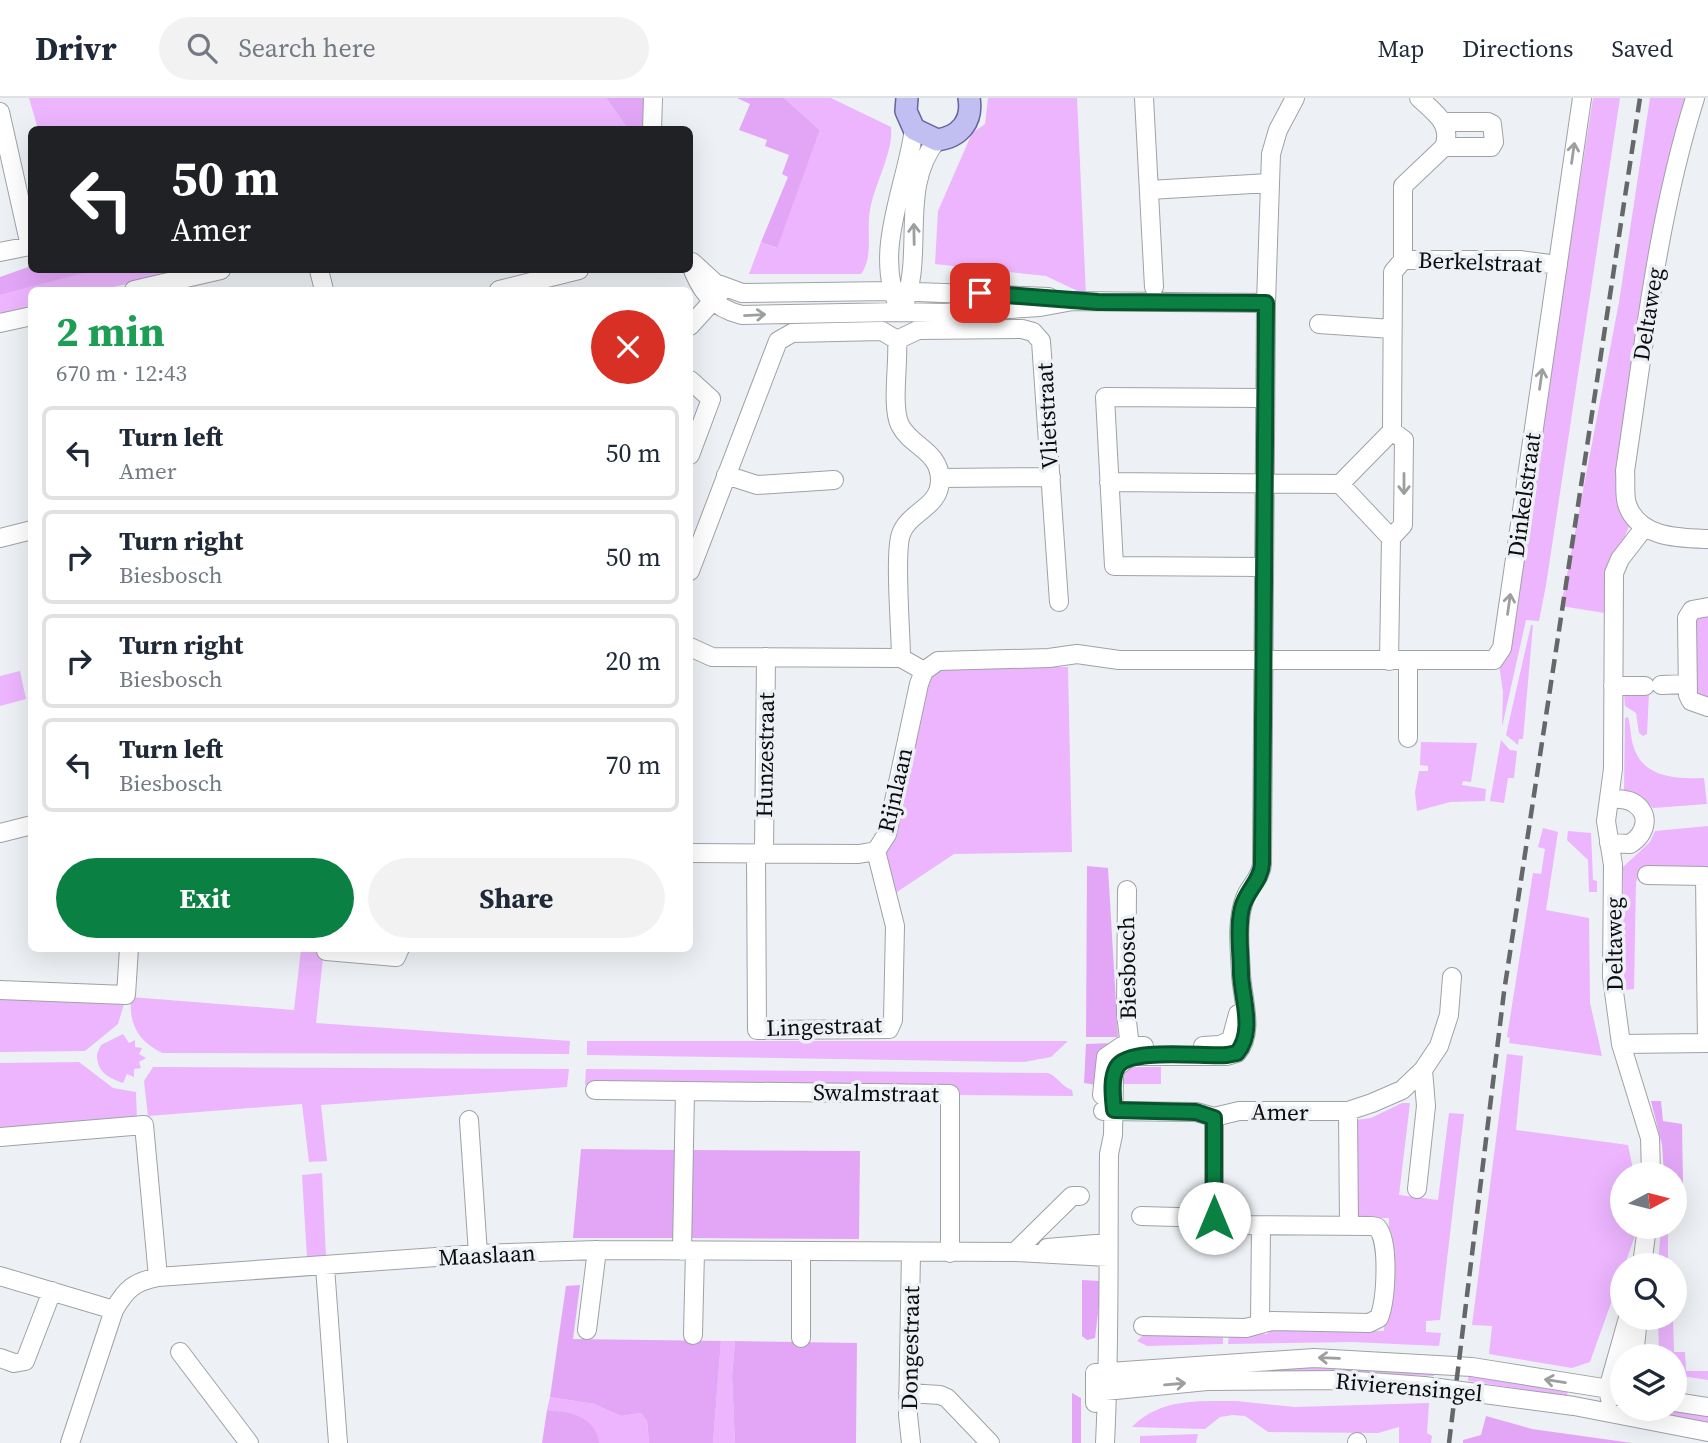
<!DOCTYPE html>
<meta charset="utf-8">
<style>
body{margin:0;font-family:"Source Serif 4",serif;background:#f2f2f3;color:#1f2937;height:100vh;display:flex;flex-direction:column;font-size:26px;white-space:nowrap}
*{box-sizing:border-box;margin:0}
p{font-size:23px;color:#747a83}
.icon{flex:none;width:38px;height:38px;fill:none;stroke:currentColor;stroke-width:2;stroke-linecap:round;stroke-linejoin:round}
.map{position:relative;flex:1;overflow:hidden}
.panel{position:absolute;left:28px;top:189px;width:665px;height:665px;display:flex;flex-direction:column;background:#fff;border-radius:10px;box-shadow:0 7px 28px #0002}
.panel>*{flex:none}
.guide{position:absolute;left:28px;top:28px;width:665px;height:147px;border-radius:10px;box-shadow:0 7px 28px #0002;background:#202124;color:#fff;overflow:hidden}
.needle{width:46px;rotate:83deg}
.fabs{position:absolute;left:1610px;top:1064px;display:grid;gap:14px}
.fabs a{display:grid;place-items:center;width:77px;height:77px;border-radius:50%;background:#fff;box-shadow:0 7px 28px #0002;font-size:35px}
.pin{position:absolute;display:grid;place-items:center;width:60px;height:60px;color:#fff;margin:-30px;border-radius:14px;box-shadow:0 4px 10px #0006}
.me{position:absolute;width:77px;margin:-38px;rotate:0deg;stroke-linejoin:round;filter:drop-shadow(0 0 5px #0008)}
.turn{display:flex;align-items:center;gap:24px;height:147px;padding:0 28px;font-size:32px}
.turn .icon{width:91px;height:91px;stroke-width:2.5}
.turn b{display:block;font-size:49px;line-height:60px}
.round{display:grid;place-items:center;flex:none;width:74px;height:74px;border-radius:37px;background:#f2f2f3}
.head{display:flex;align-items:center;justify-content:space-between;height:119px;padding:0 28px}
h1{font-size:42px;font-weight:700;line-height:52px;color:#1e9e55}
.action{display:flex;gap:14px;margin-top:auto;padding:14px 28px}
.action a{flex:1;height:80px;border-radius:42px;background:#0b8043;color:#fff;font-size:28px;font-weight:700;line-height:80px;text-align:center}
.action a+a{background:#f2f2f3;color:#1f2937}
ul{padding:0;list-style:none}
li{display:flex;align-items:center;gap:21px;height:94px;margin:0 14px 10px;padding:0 14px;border:4px solid #e0e1e3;border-radius:10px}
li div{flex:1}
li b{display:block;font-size:26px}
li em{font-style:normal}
header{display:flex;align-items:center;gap:42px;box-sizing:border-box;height:98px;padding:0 35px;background:#fff;border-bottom:2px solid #e0e1e3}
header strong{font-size:33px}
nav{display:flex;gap:38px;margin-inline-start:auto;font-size:24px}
.search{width:490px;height:63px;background:#f2f2f3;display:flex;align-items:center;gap:18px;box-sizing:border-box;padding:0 24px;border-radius:38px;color:#747a83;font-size:26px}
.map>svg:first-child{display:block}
.green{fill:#ecb5fe}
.forest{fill:#e3a6f7}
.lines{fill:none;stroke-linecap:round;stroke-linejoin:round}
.minor-casing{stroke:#9fa2a5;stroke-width:20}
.major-casing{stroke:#67639c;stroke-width:24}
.minor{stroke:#fff;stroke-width:18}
.major{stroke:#c1bef2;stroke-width:21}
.rail{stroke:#656769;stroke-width:4.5;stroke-dasharray:14 7;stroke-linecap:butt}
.oneway{stroke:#9d9e9e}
.route-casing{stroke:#07532c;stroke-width:18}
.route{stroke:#0b8043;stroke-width:12}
.labels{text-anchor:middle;stroke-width:7;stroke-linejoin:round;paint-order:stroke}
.street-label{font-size:23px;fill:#0b0c0d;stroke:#edf0f4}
</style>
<header>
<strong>Drivr</strong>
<div class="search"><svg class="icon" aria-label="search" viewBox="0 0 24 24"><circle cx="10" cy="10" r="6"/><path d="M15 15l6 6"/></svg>Search here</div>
<nav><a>Map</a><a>Directions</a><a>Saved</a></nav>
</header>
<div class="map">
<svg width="1708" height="1345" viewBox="0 0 1708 1345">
<rect width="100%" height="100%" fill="#edf0f4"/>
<path class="green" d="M29,0h577l22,31h-590z
M784,0h47l60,29c3,24 -17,58 -21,83 -4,20 4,47 -9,64h-112l12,-32 15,6 44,-118z
M988,0h89l9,197 -40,-19 -111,-12 3,-53 34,-78 13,-9z
M1593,0h27l-74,487 -7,36 -13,-1 -24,107 1,-35 -4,-27 7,-11z
M1650,0h41c-48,116 -51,245 -75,367l3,34 10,27 -13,33 -11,54 -44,-7 58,-304z
M74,172h114l-88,20h-68l-1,18 -31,7v-20l74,-20z
M1708,515v89l-12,-4 -1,-81z
M1531,527h2l-10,114h-4l-1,6 -12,-10z
M944,569h124l4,185 -118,2 -60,40 -8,-38 40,-176z
M20,573l6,28 -26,7v-30z
M1649,595l-2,41 -4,2 -4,-3 -3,-20 -11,-7 -1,-12z
M1628,619c3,9 2,19 5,28 9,33 43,34 71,33l3,26 -54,4 -14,-13 -15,-4 1,-73z
M1501,642l9,10 7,1 -3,27h-6l-4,25 -14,-2z
M1421,644l56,1 -6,39 -8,-1 -1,4 24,4 -1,12 -35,1 -33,9 -2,-19 4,-21h9v-5l-8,-1z
M1708,728v42l-68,5 -4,9 -2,107 -10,1 -1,-123 27,-25 5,-11z
M1543,730l15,4 -12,78 43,8 1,85 12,53 -93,-13 1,-5 -3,-1 26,-164 8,1 4,-25 -7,-2z
M1568,733l23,2 2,47 4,1v11h-8l-1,-32 -21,-20z
M301,851h23l-8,74 254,18 -1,13 -407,-1c-25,-13 -33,-29 -31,-56l163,13z
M0,898l124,8 -6,20 -33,27 -85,1z
M123,936l6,9 6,-3v7l7,1 -3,6 7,4 -7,4 2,6 -7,1v8l-7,-3 -4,9c-16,-6 -26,-11 -26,-29l4,-9z
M587,943h481l-17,16 -27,5 -437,-7z
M1507,956l16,2 -7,74 112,15 6,29h-12v53h13v9l-45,126 -18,6 -83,-14 3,-28 -20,-1z
M79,964l34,26 23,4 1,29 -137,12v-70z
M153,969l416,2 -2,18 -246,18 6,56 -18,1 -7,-58 -154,12 -4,-35z
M1128,969h33v17h-39z
M586,971l462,4c8,2 13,13 24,17l1,6 -117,-1 -25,-11 -326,-1 -20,2z
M1402,1005h8l-11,92 39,5 11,-87 15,1 -24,206 -14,1v11l15,1 -2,13 -86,-4 -125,2 1,-9 38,-1 6,-7 111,4 5,-113h-32l-1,-98 15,-2z
M322,1075l4,84 -19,1 -5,-83z
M1661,1129h7v38h-10z
M1658,1220h15l1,34h11l1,19h22v9l-33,-5v-19h-16z
M1143,1237h80v9l-76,2 -10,-5z
M721,1243h14l-3,36 3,66h-22z
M1335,1268l100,4 -1,6 -83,-3 -156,4 28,-8z
M1469,1275l99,18 -1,5 -99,-15z
M550,1299l44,7 27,12 20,-3 6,8 2,22h-49c-6,-25 -30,-31 -53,-33z
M1236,1303l58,6 135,-4 -2,30 5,3 -1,7h-32v-16l-21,6 -110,-1 -23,-16 -12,-1 -13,2 -15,12 -73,-2c28,-29 66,-26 104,-26z
M1658,1311l50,5v8l-39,-1 -12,-4z
M1198,1336l-2,9h-56v-7z"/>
<path class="forest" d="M606,0h46l-2,31h-22z
M737,0h47l36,32 -43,118 -16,-6 27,-65 -6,-3 7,-19 -24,-9 2,-6 -28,-10 11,-26z
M31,168l1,4h63l-95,25v-18z
M1087,768l21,2 10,169h-32z
M1112,945l-15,42 -13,-2 2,-39z
M1651,1003h10l2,20 19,3 1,61h-8v-11h-11l-2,-29z
M581,1051l96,1 -2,88h-102z
M692,1052l168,1 -1,88 -168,-1z
M1082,1182l17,1 2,8 -6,49 -8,2 -5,-4z
M580,1187l-7,54 148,2 -8,102h-64l-2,-22 -6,-8 -20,3 -27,-12 -44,-7 16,-111z
M735,1243l122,2 -1,100h-121l-3,-66z
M1072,1295l9,5v45h-9z
M547,1312c25,2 47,6 53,33h-58z
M1486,1318l46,13 100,14h-169v-3l18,-5z"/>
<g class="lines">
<g class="minor-casing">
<path id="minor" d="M1144,0l10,189
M1695,0c-38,121 -51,248 -70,373 1,10 -1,24 2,33 11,34 52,34 81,35
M0,14l30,134 -30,6
M914,31c-8,60 -43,125 -13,183l43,1 96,-6 33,-6 193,2 -4,561c-1,14 -12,21 -17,34 -9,23 -5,52 -4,76 1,24 14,59 -4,79l-10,3h-96l-14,11 -3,8 -1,60 -4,19c-1,96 1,192 -4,289
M652,32l1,-32
M1444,49h47l3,-5 -2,-18 -4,-2h-44
M1149,92l120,-7
M1403,162h117l38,5
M690,164c9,27 22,46 52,53l159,-3c26,-54 -4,-123 36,-172
M692,164l23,21 27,10 148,-2 159,6
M319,172l5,20
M134,192l87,-20
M499,192l80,-20
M1266,205l5,-149 7,-24 17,-32
M0,225l32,-7
M1319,226l73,5
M690,228l30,-33
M897,242l21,-10 104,-1 11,3 8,9 18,261
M690,282l21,19 -21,56
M726,377l31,10 77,-5
M940,380l111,-1
M1109,384l231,2 51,54 -2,123
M1340,386l52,-53 1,-159 10,-12v-74l41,-39c9,-23 -10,-35 -25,-49
M1644,430l-24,31 -6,14 -1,196 -7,52 7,44 -1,112 9,67 29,94 1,36
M0,440l32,-8
M1391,440l12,-13 1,-85 -12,-9
M1264,469l-150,-1 -9,-169 160,1
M690,473l88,-230 14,-8 90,-2 15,9c2,22 -6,67 3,85 11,22 40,26 40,55 0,28 -31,31 -39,54 -7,19 0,98 0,124
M1708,509l-16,3 -5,8 1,77 3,6 17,6
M690,549l22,10 189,1 23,13
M1408,563v77
M1661,587l26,-1
M1613,588h32
M0,735l32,-8
M1609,745l21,1c16,-10 22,-31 2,-42 -6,-3 -15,-3 -22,-4
M690,755l169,1 17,-3 11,-17 32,-150 5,-13 14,-10 111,-3 28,-4 42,6h375l8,-12 80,-550
M756,755l1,177 132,-1 4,-9 2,-94 -19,-75
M764,755l2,-196
M1127,792l-1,123 5,43
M326,853l70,6 4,-9
M0,892l126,5 3,-47
M1621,946l86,-1 -2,-167 -58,-1
M1203,948l17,-1 11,-5 7,-26
M595,992l90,1
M1102,997l4,-38 16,-11h22
M1103,1013l93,1 18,5 25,-6h109l24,-8 30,-13 21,-20 16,-24 10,-31 3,-38
M1348,1013l1,115
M1214,1019v101
M469,1022l9,134
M0,1039l144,-12 14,152
M1417,1091l9,-83 -3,-36
M1141,1118l73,2 10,7 147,1 6,1c13,15 9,73 2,91l-10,5 -97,-2 -26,7 -103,-2
M1047,1150l61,-5
M682,1153l3,-160 265,3v159
M1015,1154l57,-56h8
M1642,1167l5,-38
M325,1169l13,176
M0,1178l114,34
M1260,1225l1,-97
M587,1232l10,-80
M693,1237l2,-84
M801,1240v-86
M180,1254l69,91
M1634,1258l4,-38
M0,1260l14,5 11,-2 27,-70
M1095,1294l112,-11 136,-1 81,6 150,20 134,26
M908,1295l32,2 7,3 43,45
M1610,1301l-2,-10 20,-71
M1675,1304l33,5
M1095,1305v-30l219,-15 158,9 150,24
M70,1345l44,-133c12,-21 20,-28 44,-33l320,-23 119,-4 418,2 93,5
M911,1345l-3,-28 3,-162
M1357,1345v-1"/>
</g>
<g class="major-casing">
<path id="major" d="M907,0l-1,13 8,18 23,11c23,-3 36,-19 32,-42"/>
</g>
<use href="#minor" class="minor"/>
<use href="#major" class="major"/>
<path class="rail" d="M1449,1345l55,-451 136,-894"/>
</g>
<defs><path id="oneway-shaft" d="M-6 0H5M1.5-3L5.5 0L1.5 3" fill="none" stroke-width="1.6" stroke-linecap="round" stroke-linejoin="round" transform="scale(1.75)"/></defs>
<g class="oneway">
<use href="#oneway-shaft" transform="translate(1573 55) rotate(-82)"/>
<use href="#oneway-shaft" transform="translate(914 136) rotate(-91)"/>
<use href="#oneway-shaft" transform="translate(755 217) rotate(-3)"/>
<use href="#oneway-shaft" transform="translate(1541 281) rotate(-82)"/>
<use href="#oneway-shaft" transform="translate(1404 386) rotate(90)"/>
<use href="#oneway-shaft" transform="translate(1509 506) rotate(-82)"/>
<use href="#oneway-shaft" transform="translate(1329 1260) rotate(-178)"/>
<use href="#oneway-shaft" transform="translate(1555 1283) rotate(-171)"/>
<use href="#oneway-shaft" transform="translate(1175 1286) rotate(-5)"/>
</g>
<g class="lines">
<g class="route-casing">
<path id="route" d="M980,195l118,9 168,1 -4,561c-1,17 -16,27 -20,44 -5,21 -1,45 -1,66 1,25 14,58 -4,79l-10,2c-24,2 -98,-8 -110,12 -7,12 -4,31 -3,43l82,2 18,6v100"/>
</g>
<use href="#route" class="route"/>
</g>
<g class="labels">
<g class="street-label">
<text transform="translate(1480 164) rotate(2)" y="8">Berkelstraat</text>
<text transform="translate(1648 216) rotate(-81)" y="8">Deltaweg</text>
<text transform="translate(1047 318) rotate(-93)" y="8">Vlietstraat</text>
<text transform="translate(1524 397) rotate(-82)" y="8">Dinkelstraat</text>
<text transform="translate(765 657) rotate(-89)" y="8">Hunzestraat</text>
<text transform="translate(895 692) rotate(-77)" y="8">Rijnlaan</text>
<text transform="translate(1614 846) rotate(-91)" y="8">Deltaweg</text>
<text transform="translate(1127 870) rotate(-91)" y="8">Biesbosch</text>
<text transform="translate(824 928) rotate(-2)" y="8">Lingestraat</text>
<text transform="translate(876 995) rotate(1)" y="8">Swalmstraat</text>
<text transform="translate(1280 1014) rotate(1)" y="8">Amer</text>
<text transform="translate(487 1157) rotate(-3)" y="8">Maaslaan</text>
<text transform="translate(910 1250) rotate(-89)" y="8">Dongestraat</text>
<text transform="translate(1409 1289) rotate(5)" y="8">Rivierensingel</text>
</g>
</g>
</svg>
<div class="fabs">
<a><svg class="needle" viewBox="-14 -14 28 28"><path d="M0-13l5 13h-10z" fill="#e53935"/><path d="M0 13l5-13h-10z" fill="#747a83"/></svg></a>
<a><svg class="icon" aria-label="search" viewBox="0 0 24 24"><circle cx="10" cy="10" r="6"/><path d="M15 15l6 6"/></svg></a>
<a><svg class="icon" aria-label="layers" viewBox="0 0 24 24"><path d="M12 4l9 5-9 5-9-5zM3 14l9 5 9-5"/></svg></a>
</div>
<div class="pin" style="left:980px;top:195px;background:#d93025"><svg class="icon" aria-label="arrive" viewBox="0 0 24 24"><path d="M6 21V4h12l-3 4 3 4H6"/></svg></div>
<svg class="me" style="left:1214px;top:1120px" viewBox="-20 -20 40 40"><circle r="19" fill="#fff"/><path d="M0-13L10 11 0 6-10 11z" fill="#0b8043"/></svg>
<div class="guide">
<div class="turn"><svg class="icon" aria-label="left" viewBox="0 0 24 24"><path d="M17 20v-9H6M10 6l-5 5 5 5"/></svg><div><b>50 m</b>Amer</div></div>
</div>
<section class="panel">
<div class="head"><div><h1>2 min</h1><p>670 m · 12:43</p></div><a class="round" style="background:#d93025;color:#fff"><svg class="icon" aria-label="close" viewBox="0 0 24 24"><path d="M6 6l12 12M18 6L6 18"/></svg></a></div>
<ul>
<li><svg class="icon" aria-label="left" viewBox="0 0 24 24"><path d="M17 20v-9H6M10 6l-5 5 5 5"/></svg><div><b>Turn left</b><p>Amer</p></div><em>50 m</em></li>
<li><svg class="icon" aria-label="right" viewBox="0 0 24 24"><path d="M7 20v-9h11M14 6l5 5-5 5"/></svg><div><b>Turn right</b><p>Biesbosch</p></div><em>50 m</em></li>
<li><svg class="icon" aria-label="right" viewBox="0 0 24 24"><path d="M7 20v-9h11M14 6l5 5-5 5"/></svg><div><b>Turn right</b><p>Biesbosch</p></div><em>20 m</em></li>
<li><svg class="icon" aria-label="left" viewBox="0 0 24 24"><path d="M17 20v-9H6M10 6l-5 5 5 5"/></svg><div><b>Turn left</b><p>Biesbosch</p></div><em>70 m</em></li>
</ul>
<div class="action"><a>Exit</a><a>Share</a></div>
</section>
</div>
